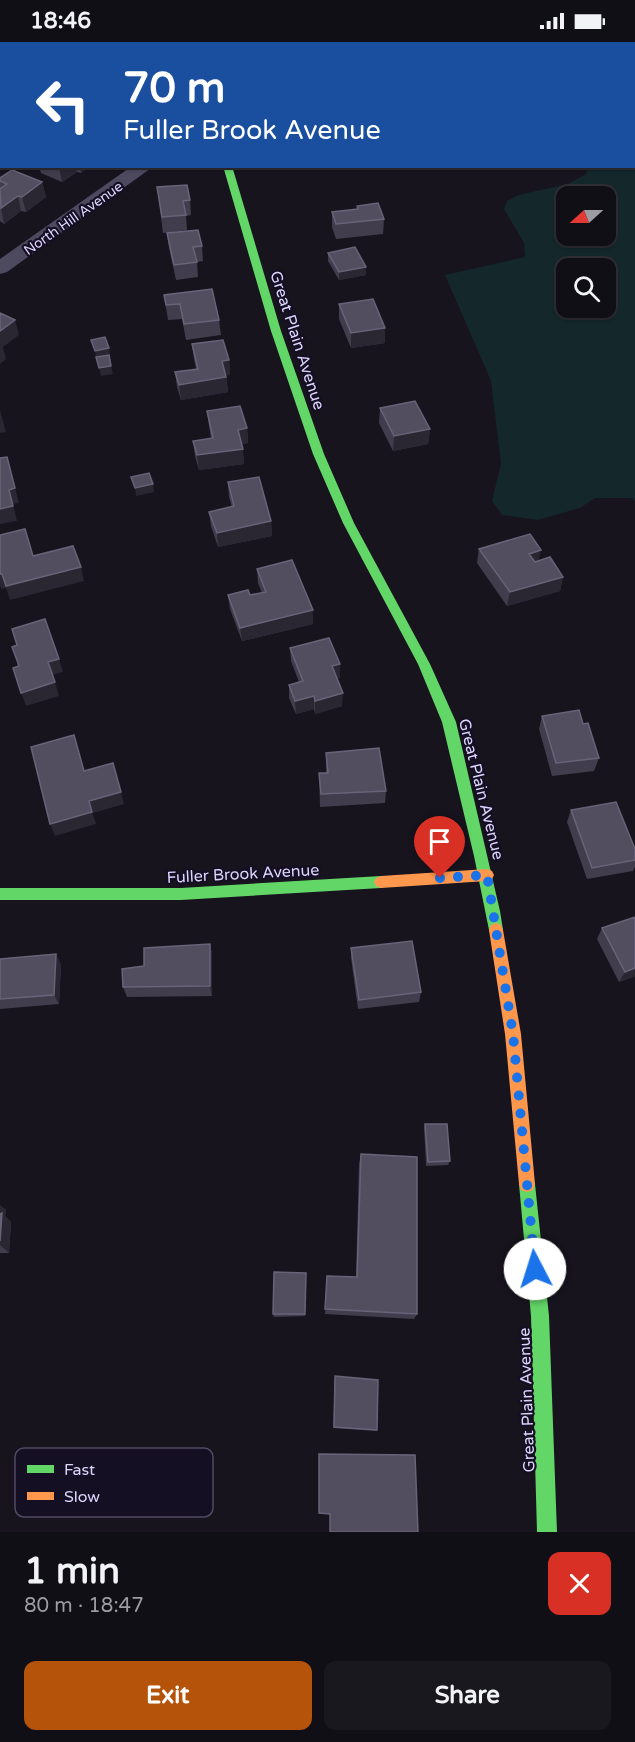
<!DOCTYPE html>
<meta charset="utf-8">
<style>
body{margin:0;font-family:"Varela Round",sans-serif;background:#1a181f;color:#f1f3f6;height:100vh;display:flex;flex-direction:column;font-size:22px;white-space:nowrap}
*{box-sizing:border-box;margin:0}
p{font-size:20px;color:#9c9ca1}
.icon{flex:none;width:33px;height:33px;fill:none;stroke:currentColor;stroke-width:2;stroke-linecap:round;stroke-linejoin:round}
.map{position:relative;height:1490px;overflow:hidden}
.side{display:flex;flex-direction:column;background:#110f16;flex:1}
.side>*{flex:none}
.guide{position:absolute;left:0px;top:0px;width:636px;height:126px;box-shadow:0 2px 4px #0004,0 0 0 2px #302f35;background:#1a4fa0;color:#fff;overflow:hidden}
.needle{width:39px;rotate:249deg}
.tools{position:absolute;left:556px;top:144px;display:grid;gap:12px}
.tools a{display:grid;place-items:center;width:60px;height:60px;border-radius:12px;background:#110f16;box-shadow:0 2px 4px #0004,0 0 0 2px #302f35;font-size:30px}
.pin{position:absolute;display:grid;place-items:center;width:51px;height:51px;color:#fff;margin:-62px -26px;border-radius:50% 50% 50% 0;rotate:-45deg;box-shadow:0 0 6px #0007}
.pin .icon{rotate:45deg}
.me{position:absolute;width:66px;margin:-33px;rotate:355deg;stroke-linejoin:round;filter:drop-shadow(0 0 4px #0008)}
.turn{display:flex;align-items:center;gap:21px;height:126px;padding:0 24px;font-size:27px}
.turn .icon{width:78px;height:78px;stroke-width:2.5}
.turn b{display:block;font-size:42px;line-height:51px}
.round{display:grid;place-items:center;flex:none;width:63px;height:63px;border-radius:12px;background:#1a181f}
.head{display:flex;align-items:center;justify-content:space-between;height:102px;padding:0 24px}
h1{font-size:36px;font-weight:700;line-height:45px}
.action{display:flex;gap:12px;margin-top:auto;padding:12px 24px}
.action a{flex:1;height:69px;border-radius:12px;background:#b45309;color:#fff;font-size:24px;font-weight:700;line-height:69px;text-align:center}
.action a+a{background:#1a181f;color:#f1f3f6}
.status{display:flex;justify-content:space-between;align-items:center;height:42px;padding:0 30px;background:#110f16;direction:ltr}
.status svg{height:16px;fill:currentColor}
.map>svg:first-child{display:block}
.green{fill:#14272a;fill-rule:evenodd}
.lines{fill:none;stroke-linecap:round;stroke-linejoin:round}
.street{fill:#4d495f;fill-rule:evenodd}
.fast{fill:#63d668;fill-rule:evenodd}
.slow{fill:#ff974d;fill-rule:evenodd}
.wall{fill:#423d4d}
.shaded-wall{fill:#2a2632}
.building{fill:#524e60;stroke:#686378;stroke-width:1.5}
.route{stroke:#1a73e8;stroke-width:10;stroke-dasharray:0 18}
.labels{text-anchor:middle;stroke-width:4.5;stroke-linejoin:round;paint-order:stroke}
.far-street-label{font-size:14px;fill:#ddd4fc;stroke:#150f23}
.street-label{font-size:16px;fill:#ddd4fc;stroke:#150f23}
.key{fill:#150f23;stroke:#514a64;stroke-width:1.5}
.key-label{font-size:16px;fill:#ddd4fc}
</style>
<div class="status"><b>18:46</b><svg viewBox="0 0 49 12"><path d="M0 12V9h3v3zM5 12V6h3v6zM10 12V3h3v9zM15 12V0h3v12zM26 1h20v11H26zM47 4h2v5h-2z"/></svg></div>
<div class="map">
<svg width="635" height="1490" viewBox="0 0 635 1490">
<rect width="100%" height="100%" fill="#17141e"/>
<path class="green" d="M571,0l64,1v459l-2,-4h-38l-15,10 -42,12 -36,-5 -10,-14 9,-37 -10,-83 -46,-106 80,-18 -1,-14 -20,-34 3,-8 11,-6 50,-11 18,-10 2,-7 46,-1v-122zM606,154v40h-39v-40zM606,226v40h-39v-40z"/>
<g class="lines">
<path class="street" d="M132,124h22l-147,106 -7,2v-15z"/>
<path class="fast" d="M223,124h9l49,165 43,123 30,69 76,141 26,58 44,189 3,19 -2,5 -5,2 -5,-2 -2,-5 -15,-74 -32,-134 -24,-58 -75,-141 -30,-69 -42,-123z
M381,834l5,2 2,4 -2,4 -5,2 -200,12h-181v-12h181z
M527,1134l6,2 2,6 14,132 8,216h-20l-6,-216 -12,-132 2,-6z"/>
<path class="slow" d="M251,0h8l-9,2z
M487,827l5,2 2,4 -2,4 -5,2 -106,7 -5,-2 -2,-4 2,-4 5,-2z
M496,881l5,2 2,5 18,104 14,150 -2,6 -6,2 -6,-2 -2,-6 -14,-150 -16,-104 2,-5z"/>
</g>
<path class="wall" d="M176,0h30l-1,2h-29z
M319,0h19l-1,2z
M39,124h51l-9,7 -4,-1 -15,10 -21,-9z
M0,136l42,4 4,15 -20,15 -5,-1 -17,13 -4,-3z
M157,145l33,13 1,15 -5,1 1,14 -24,3z
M357,164l27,13 -1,15 -47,5 -4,-12v-15l25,-3z
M167,191l35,13 1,15 -6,1 1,15 -22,3 -7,-32z
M328,211l38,22 -27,5 -11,-19z
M164,253l55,25 2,15 -35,5 -4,-21 -14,1z
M339,262l46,39 -34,5 -12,-29z
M192,302l37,16 1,15h-4l2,17 -47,8 -4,-13 -2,-15 21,-3 -2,-10z
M380,366l50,21 -2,15 -35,7 -14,-28z
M207,369l40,17 1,15 -6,1 2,20 -45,6 -4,-14 -2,-15 18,-3 -2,-12z
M228,440l43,39 1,15 -54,11 -7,-21 -2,-14 23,-5 -3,-10z
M479,507l59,12 25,16 -3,14 -53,15 -30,-43z
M257,527l56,41v14l-71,17 -12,-32 -2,-14h22l12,-2 -4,-10z
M290,606l50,16v14h-3l5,28 -27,8 -1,-5 -18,5 -7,-16v-13l10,-3 -8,-21z
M542,674l57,42 -5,13 -42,5 -13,-47z
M326,711l60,38 -1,12 -65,4 -1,-34h7z
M571,768l64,39v18l-2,4 -46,8 -20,-57z
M602,886l33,48 -16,6 -22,-43z
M210,902l2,10v42l-85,1 -4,-10 21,-21z
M351,906l70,44 -2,10 -61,7 -7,-51z
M56,912l5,11 -2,39 -59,5v-50z
M425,1082l25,37 -2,4 -22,1 -2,-38z
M361,1112l56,160 -3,5 -89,-5 2,-38 29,1 3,-114z
M0,1163l6,5 -1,6 6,6 -2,31h-9z
M306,1231l-1,43 -31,1 -1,-3z
M335,1334l42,54v1l-44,-3z"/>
<path class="shaded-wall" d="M60,124h16l1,6 -15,10 -3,-15z
M80,124h10l-9,7z
M42,140l4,15 -20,15 -4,-15z
M18,154l3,15 -17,13 -3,-16z
M366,225v8l-27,5v-8z
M15,278l4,15 -16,12 3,12 -6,5v-33z
M385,286v15l-34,5v-15z
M109,306l1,8 -14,3 -1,-8z
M229,318l1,15 -7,1 -1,-15z
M111,324l2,8 -12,2 -2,-8z
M226,335l2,15 -47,8 -2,-15z
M0,368l6,22 -6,1z
M247,386l1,15 -9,2 -1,-15z
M430,387l-2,15 -35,7 1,-15z
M243,407l1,15 -45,6 -2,-15z
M7,415l12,46 -6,1 4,17 -17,3v-15l9,-19z
M153,442l1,8 -18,4 -1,-8z
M271,479l1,15 -54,11 -1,-14z
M541,508l-3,14 -12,4 3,-14z
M81,525l3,14 -74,19 -4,-12 -5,1 -1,-4v-11z
M563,535l-3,14 -53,15 3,-14z
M313,568v14l-71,17 -2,-13z
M59,617l4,13 -11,3 -4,-13z
M340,622v14l-9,2 1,-14z
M55,640l4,14 -33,10 -5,-13z
M343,651l-1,13 -27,8v-13z
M314,654v13l-18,5 -1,-13z
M121,750l3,12 -31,9 -4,-12z
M92,770l4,12 -41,12 -5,-12z
M210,902l2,10v42l-2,-10z
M56,912l5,11 -2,39 -5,-9z
M635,926v8l-16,6 6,-10z
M0,1163l6,5 -1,6 6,6 -2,31 -9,-8z"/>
<path class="building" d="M12,128l30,12 -20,15 -4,-1 -17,12 -1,-19 7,-5 -7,-3v-3z
M187,143l3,15 -7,1 3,14 -24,2 -5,-30z
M378,161l6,16 -48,5 -4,-12 26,-3 -1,-3z
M198,188l4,16 -9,1 4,15 -23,3 -7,-32z
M355,205l11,20 -27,5 -11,-19z
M212,247l7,31 -35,4 -4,-20 -14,1 -2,-10z
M373,257l12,29 -34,5 -12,-29z
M0,271l15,7 -15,11z
M105,295l4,11 -14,3 -4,-11z
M223,298l6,20 -7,1 4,16 -47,8 -4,-13 23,-3 -6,-25z
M109,313l2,11 -12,2 -3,-11z
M415,359l15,28 -36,7 -14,-28z
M240,364l7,22 -9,2 5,19 -46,6 -4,-14 20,-3 -6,-27z
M7,415l8,31 -6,2 4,16 -13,3v-51z
M149,431l4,11 -18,4 -4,-11z
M259,435l12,44 -54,12 -8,-21 25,-6 -6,-24z
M25,487l8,27 40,-10 8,21 -75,19 -4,-12h-2v-39z
M530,492l11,16 -12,4 6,8 15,-5 13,20 -53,15 -31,-43z
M292,518l21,50 -73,18 -12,-33 20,-5 2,5 16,-3 -9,-23z
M45,577l14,40 -11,3 7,20 -34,11 -8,-25 6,-2 -7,-19 5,-2 -5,-16z
M329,596l11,26 -8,2 11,27 -28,8 -1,-5 -19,5 -6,-16 14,-4 -13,-33z
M579,668l4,14 5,-1 11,35 -43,5 -14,-47z
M74,693l10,36 29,-8 8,29 -32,9 3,11 -42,12 -19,-77z
M379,706l7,43 -65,3 -2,-21h9l-2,-20z
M616,760l19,47v11l-43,8 -21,-58z
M635,875v51l-10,4 -23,-44z
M412,899l9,51 -62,8 -8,-52z
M210,902v42l-87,1 -1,-18 22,-3v-18z
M56,912l-2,41 -54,4v-40z
M425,1082h22l3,37 -22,1z
M361,1112l56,3v157l-92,-5 2,-33 30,1z
M2,1171l-2,28v-27z
M274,1230l32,1 -1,41h-32z
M335,1334l43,4 -1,50 -43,-3z
M319,1412l96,1 3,77h-88v-18l-11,-1z"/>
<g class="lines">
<path class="route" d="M440,836l47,-3 26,159 22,235"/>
</g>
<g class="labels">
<g class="far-street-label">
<text transform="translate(73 176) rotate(-35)" y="5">North Hill Avenue</text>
</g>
<g class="street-label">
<text transform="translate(298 298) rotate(72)" y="6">Great Plain Avenue</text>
<text transform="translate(482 747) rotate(76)" y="6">Great Plain Avenue</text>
<text transform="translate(243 831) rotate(-3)" y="6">Fuller Brook Avenue</text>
<text transform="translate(526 1358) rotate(-92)" y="6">Great Plain Avenue</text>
</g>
</g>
<rect x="15" y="1406" width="198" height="69" rx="9" class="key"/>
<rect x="27" y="1423" width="27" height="8" fill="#63d668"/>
<rect x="27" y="1450" width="27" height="8" fill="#ff974d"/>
<g class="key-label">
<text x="64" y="1433">Fast</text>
<text x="64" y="1460">Slow</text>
</g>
</svg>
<div class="tools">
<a><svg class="needle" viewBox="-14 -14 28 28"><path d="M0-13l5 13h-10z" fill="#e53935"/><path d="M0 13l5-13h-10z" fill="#9c9ca1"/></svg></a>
<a><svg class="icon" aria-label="search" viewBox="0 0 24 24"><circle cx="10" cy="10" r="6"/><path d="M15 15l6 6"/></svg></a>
</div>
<div class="pin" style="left:440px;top:836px;background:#d93025"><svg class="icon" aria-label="arrive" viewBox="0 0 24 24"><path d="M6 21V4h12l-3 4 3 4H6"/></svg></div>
<svg class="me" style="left:535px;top:1227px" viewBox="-20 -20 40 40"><circle r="19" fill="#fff"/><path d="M0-13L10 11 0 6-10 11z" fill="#1a73e8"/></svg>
<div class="guide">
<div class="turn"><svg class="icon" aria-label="left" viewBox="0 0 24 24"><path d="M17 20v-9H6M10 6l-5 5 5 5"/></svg><div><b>70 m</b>Fuller Brook Avenue</div></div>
</div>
</div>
<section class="side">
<div class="head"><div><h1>1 min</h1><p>80 m · 18:47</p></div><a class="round" style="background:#d93025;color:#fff"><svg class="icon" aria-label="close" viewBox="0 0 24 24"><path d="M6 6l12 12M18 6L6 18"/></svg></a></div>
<div class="action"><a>Exit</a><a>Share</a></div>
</section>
